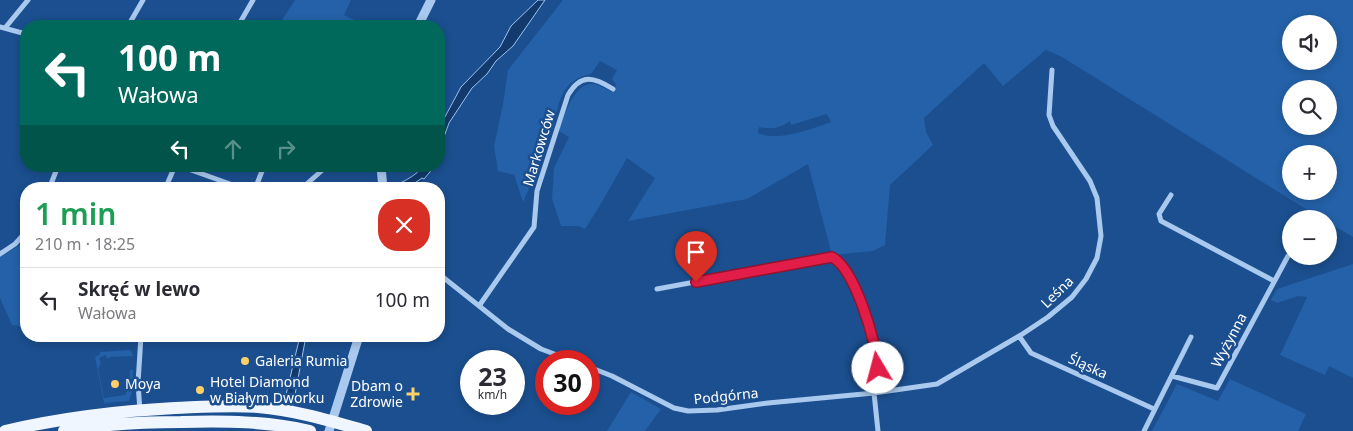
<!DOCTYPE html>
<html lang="pl">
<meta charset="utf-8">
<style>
body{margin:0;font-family:"Noto Sans",sans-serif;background:#f7f7f7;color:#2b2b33;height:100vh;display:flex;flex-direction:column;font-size:19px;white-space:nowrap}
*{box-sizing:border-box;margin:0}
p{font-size:16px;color:#7c7c81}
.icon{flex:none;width:28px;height:28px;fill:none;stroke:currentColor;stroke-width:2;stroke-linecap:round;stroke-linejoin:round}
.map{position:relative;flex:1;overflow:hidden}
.sheet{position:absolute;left:20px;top:182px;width:425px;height:160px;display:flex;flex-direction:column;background:#fff;border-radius:20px;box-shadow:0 2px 8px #0003}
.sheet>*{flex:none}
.banner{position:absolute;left:20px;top:20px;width:425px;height:152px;border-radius:20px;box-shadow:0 2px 8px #0003;background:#00695c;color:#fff;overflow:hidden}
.fabs{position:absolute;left:1282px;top:15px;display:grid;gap:10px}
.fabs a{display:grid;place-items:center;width:55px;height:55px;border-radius:50%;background:#fff;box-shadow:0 2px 8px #0003;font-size:25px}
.speed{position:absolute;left:460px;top:350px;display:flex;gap:10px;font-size:25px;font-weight:700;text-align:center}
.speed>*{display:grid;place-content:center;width:65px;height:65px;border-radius:50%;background:#fff;box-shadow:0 2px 8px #0003;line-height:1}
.speed small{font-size:12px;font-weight:400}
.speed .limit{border:8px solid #d22;background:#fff;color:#111}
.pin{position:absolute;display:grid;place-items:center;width:42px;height:42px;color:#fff;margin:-51px -21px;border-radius:50% 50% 50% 0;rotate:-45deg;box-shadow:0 0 5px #0007}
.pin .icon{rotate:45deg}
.me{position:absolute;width:55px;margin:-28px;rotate:352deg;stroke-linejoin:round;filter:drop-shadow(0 0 4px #0008)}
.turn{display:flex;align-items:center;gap:18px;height:105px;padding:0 15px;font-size:22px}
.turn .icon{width:65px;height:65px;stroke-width:2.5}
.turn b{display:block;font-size:35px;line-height:42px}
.lanes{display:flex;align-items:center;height:48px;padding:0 15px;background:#0003;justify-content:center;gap:25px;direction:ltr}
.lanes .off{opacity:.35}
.round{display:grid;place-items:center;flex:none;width:52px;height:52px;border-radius:20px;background:#f7f7f7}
.overview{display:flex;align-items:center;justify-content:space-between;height:85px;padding:0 15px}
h1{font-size:30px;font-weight:600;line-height:38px;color:#1e9e55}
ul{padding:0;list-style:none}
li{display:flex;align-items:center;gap:15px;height:65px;padding:0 15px;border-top:1px solid #e1e1e2}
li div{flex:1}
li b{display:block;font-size:19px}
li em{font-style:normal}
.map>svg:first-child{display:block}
.green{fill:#2461a8;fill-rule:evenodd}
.water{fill:#123a6d;stroke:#9cc4f0}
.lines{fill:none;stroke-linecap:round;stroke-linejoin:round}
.minor{stroke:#a9c9ee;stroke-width:5}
.tertiary{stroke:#a9c9ee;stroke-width:9}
.primary{stroke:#f0f6ff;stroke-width:12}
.route-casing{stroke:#92132f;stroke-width:12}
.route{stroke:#e11d48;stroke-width:9}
.poi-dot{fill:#ffd166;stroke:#1b4f8f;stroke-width:2}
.labels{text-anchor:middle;stroke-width:5;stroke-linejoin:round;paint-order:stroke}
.street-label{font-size:14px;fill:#fff;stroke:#1b4f8f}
.poi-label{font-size:14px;fill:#fff;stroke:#1b4f8f;text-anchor:start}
</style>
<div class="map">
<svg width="1353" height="431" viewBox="0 0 1353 431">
<rect width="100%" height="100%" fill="#1b4f8f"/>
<path class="green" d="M295,0h56l-7,15 23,11h-89z
M563,0h790v237l-24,-14v-4h-7l-5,-3 -255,-159 -16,-7 -43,36 -19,-23 -60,55 2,14 7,13 -43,40 -5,60 -12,6 -41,4 -24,-91 -61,35 -119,22 27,-43 -28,-20 -28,49 -14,22 -6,-3h-18l-9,-27 2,-31 15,-31 -10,-6c4,-13 15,-50 35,-47 6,1 13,6 18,8l4,-7 -4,-6 5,-9 -17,-9 -9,13c-31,6 -32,29 -38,55h-3l-13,41 -14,32 -9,-27 -16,-4 -4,-25 9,-42 5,-34zM1291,24h38v37h-38zM1291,89h38v37h-38zM827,114l4,8c-20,7 -52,20 -73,11l1,-6c13,3 21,1 31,-6l1,4zM1291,154h38v37h-38z
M26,241l-1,3 1,83 -14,-2 -12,-27v-41z
M1353,264v114l-24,-12 -4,9 -45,-20 27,-58 -9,-1 -21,7 -6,-3 6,-11z
M131,350l2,6 -23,1 -2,2 -3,-4 -6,3 2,5 -3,6 6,29 21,-3 4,-7 1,-18h3l-1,22 -3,9 -25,2 -9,-46 5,-3v-2z
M1230,379l76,35 -8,17h-146l25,-47 41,17z
M631,392l30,17 -16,22h-38z"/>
<path class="water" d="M538,0h7l-32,46 -17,15 -9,13 -15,14 -23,35 -8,22 2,2 -4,11v-30l22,-41 39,-40 11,-21z
M423,166h12l-11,13 -2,-1 -16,11h-19c11,-5 29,-12 36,-23z
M300,336h6l-13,69 -9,-2z"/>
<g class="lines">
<path class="minor" d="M128,26l15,-26
M238,26l15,-26
M0,27l26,7
M5,28l23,-28
M180,166l64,23
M49,189l9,-23
M165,189l10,-23
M255,189l9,-23
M301,189l26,-23
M1171,195l-12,19 2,7 113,60
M0,254l15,-10 11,-12
M439,274l69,55 33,20 32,12
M657,289l174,-32 9,4 8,15 14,31 15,43 1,18 -4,25 4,38
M479,306l55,-79 3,-36 31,-96c13,-22 26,-18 45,-6
M1019,336l12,17 123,56
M589,367l23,9 62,32 14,3 29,-1 51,-7 106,-10 63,-9 84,-49 27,-18 24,-20 14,-18 11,-21 4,-22 -4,-38 -7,-17 -37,-55 -4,-11 3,-45
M1172,376l45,12 71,-132
M140,411l-2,-28 3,-47
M1144,431l47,-94"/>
<path class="tertiary" d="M418,26l13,-26
M381,166l2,23
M329,431l30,-95"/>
<path class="primary" d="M5,431c56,-13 112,-20 170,-23 27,-1 56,-3 83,-1 37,3 73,14 108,24
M64,431c39,-7 78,-9 117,-9 44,-1 86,-1 129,9"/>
</g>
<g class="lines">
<g class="route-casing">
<path id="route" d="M696,282l136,-25c23,12 44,84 46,111"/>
</g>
<use href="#route" class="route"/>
</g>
<g class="poi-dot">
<circle cx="245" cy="361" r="5"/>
<circle cx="115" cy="384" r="5"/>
<circle cx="200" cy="390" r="5"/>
<path d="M410.5 386.5h5v5h5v5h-5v5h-5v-5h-5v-5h5z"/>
</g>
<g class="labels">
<g class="street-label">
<text transform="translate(539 148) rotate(-73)" y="5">Markowców</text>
<text transform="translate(1057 292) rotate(-44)" y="5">Leśna</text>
<text transform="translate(1229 340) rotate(-62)" y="5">Wyżynna</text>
<text transform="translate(1088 366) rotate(24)" y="5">Śląska</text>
<text transform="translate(726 396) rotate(-6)" y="5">Podgórna</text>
</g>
<g class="poi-label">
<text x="255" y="366">Galeria Rumia</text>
<text x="210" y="387">Hotel Diamond<tspan x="210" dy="16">w Białym Dworku</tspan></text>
<text x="125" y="389">Moya</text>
<text x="403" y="391" text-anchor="end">Dbam o<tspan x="403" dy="16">Zdrowie</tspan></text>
</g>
</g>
</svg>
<div class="fabs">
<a><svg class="icon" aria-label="sound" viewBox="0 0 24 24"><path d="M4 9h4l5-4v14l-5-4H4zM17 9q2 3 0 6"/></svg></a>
<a><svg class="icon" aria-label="search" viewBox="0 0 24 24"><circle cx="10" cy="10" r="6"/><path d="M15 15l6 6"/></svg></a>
<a>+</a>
<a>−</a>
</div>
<div class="speed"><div>23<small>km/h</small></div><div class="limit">30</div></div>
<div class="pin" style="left:696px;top:282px;background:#d93025"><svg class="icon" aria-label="arrive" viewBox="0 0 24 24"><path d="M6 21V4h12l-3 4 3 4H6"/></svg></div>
<svg class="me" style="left:878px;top:368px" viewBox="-20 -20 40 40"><circle r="19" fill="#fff"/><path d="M0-13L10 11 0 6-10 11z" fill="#e11d48"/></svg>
<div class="banner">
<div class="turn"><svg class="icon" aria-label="left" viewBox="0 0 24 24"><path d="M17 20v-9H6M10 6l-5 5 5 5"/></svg><div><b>100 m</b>Wałowa</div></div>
<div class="lanes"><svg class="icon" aria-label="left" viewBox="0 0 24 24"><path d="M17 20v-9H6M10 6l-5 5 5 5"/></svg><svg class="icon off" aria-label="ahead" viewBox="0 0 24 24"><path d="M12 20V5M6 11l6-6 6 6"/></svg><svg class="icon off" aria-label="right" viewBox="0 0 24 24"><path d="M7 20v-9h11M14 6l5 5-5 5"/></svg></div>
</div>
<section class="sheet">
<div class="overview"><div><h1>1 min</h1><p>210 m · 18:25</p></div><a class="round" style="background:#d93025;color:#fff"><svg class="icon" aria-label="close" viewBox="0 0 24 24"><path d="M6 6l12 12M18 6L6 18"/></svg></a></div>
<ul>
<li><svg class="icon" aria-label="left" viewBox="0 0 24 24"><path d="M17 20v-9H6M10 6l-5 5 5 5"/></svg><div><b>Skręć w lewo</b><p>Wałowa</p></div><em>100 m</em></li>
</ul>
</section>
</div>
